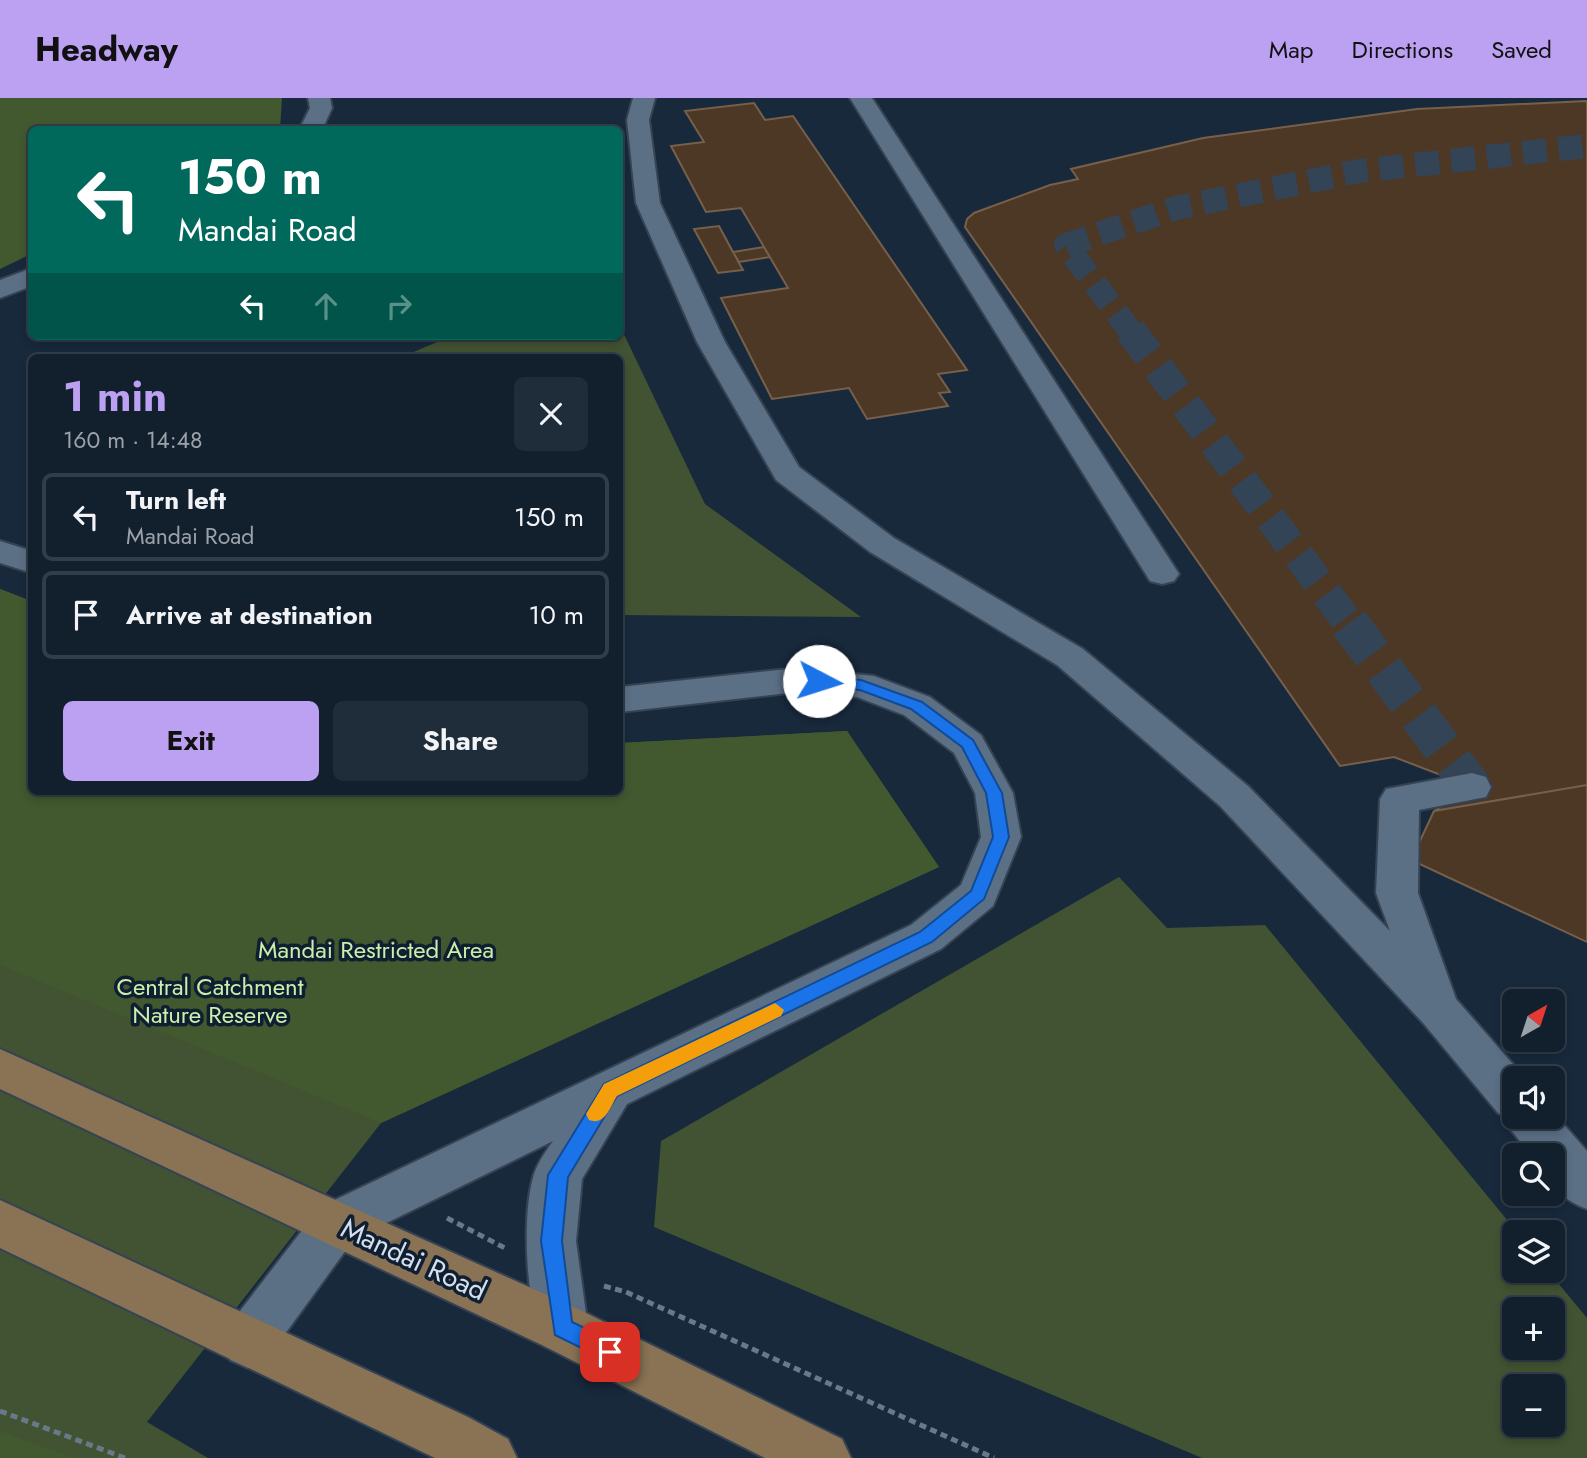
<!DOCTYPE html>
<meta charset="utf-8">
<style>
body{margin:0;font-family:Jost,sans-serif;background:#1f2c39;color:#f1f3f6;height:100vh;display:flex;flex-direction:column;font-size:26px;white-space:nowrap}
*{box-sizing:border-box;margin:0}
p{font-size:23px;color:#9ca2aa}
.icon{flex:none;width:38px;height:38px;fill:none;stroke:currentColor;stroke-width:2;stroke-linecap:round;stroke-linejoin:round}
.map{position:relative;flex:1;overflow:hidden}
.side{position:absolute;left:28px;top:256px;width:595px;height:441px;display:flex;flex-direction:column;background:#121f2d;border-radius:10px;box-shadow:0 4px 10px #0003,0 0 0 2px #313d49}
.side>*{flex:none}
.top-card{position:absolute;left:28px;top:28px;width:595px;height:214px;border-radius:10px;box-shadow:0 4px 10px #0003,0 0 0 2px #313d49;background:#00695c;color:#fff;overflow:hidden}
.needle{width:46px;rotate:39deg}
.buttons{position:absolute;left:1502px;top:891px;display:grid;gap:14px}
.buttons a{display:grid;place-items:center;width:63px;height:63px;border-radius:10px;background:#121f2d;box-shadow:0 4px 10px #0003,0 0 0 2px #313d49;font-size:35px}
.pin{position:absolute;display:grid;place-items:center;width:60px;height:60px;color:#fff;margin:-30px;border-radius:14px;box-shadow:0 4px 10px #0006}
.me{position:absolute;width:77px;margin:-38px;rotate:95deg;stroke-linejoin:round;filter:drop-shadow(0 0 5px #0008)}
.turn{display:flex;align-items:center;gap:24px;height:147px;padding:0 35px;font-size:32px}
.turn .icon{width:91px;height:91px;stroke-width:2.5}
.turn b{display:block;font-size:49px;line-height:60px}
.lanes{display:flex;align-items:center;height:66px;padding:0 35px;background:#0003;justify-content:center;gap:35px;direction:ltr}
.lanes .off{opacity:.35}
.round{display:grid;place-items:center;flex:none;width:74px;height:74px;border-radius:10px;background:#1f2c39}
.overview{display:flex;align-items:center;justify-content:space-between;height:119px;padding:0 35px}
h1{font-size:42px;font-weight:700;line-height:52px;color:#bca0f2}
.primary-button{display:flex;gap:14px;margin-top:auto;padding:14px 35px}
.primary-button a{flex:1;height:80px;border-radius:10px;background:#bca0f2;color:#111;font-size:28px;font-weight:700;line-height:80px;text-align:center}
.primary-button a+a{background:#1f2c39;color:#f1f3f6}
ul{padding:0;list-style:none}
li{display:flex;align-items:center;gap:21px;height:88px;margin:0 14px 10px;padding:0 21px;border:4px solid #313d49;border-radius:10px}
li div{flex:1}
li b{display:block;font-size:26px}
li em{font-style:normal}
header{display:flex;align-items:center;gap:42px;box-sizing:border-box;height:98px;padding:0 35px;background:#bca0f2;color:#111}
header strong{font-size:33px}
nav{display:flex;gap:38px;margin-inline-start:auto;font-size:24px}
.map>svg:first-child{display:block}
.green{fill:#415332;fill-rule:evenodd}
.forest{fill:#42582f}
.building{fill:#4d3825;stroke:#76604c;stroke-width:2}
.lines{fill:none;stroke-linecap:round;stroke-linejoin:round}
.minor-tunnel-far2{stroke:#344457;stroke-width:24;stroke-dasharray:24 12;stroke-linecap:butt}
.minor-tunnel-far1{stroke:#344457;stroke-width:31;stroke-dasharray:31 16;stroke-linecap:butt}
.minor-tunnel{stroke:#344457;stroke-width:39;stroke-dasharray:39 19;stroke-linecap:butt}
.minor-casing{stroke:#354353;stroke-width:4}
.major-casing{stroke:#354353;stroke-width:4}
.path{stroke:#6a7989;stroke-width:5;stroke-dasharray:7 4.5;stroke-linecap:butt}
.minor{fill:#5b6f85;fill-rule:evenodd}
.major{fill:#897354;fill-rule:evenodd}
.route{fill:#1a73e8;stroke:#114b97;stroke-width:2}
.slow{fill:#f59e0b}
.labels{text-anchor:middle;stroke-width:7;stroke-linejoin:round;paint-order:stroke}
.park-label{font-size:24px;fill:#c9efaa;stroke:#0f1f31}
.near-street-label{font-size:28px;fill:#d5e0ed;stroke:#0f1f31}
</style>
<header>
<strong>Headway</strong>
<nav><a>Map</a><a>Directions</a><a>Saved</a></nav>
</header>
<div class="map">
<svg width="1587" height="1360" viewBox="0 0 1587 1360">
<rect width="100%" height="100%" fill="#18293c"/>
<path class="green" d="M620,228l85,178 156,113 -241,-2v-258h-218l49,-21h169z
M0,491l31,12 1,190h588v-48l227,-12 92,136 -558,256 -234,299 61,36h-208z
M1119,779l48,51 98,-3 252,307h-3v38l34,1 39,47v140h-385l-548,-231 7,-86zM1514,1211h38v39h-38zM1514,1288h38v38h-38z"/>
<path class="forest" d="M0,0h282l-2,31 -248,1 -1,124 -31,15z
M0,491l31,12 1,190h588v-48l227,-12 92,136 -558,256 -381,-158z
M0,1333l74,27h-74z"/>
<path class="building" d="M1587,3v684l-153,26 38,-24 -78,-30 -54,9 -375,-539 2,-8 7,-6 76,-28 28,-6 -7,-10 132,-31 214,-29z
M754,5l11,17 28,-4 174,254 -29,4 12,18 -11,1 9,13 -81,13 -18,-31 -77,11 -51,-101 67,-10 -47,-80 -35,4 -35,-66 33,-4 -19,-31z
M719,128l14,26 10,18 -25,3 -24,-44z
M764,149l6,10 -31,5 -6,-10z
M1587,687v157l-176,-82 23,-49z"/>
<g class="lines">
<path class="minor-tunnel-far2" d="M1131,234l-65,-87 110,-37 183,-37 228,-25"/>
<path class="minor-tunnel-far1" d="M1130,232l220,295"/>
<path class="minor-tunnel" d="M1349,525l123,164"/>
<g class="minor-casing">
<path id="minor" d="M308,0h22l2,10 -10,22h-23l11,-22z
M633,0h22l-6,22 11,83 65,139 74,125 95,71 189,111 165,137 142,145 -14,-38 4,-94 6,-10 86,-16 14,4 5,10 -5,10 -67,13 -1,83 38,106 69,79h-11v38h38v-5l35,40v58c-29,-11 -35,-24 -35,-54h-21l-20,-25 -6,-14 -7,-3 -74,-89 -204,-218 -163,-141 -187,-113 -94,-72 -79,-138 -61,-139 -9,-83z
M850,0h22l307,476 -5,7 -12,3 -12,-3z
M32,170v18l-32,12v-18z
M0,443l32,10v22l-32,-10z
M797,570l77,8 56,21 51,38 32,58 8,44 -28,69 -52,43 -314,155 -45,75 -6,62 12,87 -8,18 -18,7 -18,-7c-18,-40 -23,-130 -10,-172 4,-12 12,-23 19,-33l-199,98 -88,121 -18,8 -18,-8 -8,-18 8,-18 90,-117 591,-282 50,-40 20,-48 -6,-44 -21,-40 -50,-38 -47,-18 -60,-5 -177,20v-25z"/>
</g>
<g class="major-casing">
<path id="major" d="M0,951l580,261 262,129 9,19h-86l-221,-112 -544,-257z
M0,1102l468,217 40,22 9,19h-82l-435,-210z"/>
</g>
<path class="path" d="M447,1120l58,30
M604,1188l22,6 368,166
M0,1313l125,47"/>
<use href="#minor" class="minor"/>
<use href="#major" class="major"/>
</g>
<path class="route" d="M819,578l42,4 61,22 51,38 29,53 7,44 -25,62 -52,43 -315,154 -49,81 -6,64 10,81 46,22 3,8 -3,7 -8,3 -55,-27 -14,-94 7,-66 56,-91 316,-152 51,-41 22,-54 -7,-44 -24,-46 -51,-38 -51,-19 -46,-5 -3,-4z"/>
<path class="slow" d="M775,905l9,7 -3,6 -164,80c-7,11 -12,30 -28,24l-3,-6 18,-30z"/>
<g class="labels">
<g class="park-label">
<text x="376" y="860">Mandai Restricted Area</text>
<text x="210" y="897">Central Catchment<tspan x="210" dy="28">Nature Reserve</tspan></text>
</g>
<g class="near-street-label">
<text transform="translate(414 1161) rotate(25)" y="10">Mandai Road</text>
</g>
</g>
</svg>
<div class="buttons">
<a><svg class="needle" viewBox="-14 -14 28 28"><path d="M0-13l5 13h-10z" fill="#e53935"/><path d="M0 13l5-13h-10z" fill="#9ca2aa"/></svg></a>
<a><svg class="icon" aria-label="sound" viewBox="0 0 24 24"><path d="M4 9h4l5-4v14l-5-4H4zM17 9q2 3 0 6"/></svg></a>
<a><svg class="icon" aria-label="search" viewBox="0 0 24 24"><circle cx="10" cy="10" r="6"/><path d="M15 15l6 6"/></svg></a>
<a><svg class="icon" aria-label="layers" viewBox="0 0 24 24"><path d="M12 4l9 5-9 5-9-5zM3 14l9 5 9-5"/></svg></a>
<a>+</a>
<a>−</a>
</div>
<div class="pin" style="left:610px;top:1254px;background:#d93025"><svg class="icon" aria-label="arrive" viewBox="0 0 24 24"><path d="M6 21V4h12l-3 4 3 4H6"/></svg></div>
<svg class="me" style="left:819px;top:583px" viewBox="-20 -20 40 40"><circle r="19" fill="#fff"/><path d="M0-13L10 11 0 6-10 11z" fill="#1a73e8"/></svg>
<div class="top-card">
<div class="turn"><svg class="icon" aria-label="left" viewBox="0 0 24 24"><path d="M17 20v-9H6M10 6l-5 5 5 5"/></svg><div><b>150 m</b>Mandai Road</div></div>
<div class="lanes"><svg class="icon" aria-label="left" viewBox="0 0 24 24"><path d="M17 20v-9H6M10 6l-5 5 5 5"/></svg><svg class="icon off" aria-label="ahead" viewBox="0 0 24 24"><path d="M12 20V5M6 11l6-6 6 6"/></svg><svg class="icon off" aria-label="right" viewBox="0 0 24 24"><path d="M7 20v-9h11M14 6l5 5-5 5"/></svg></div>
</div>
<section class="side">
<div class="overview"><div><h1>1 min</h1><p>160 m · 14:48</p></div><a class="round"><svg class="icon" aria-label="close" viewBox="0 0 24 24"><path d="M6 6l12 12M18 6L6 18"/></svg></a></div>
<ul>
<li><svg class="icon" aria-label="left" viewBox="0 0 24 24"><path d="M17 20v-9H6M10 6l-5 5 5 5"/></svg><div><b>Turn left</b><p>Mandai Road</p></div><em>150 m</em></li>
<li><svg class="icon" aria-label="arrive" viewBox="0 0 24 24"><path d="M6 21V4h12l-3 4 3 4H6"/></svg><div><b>Arrive at destination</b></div><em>10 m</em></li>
</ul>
<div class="primary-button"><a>Exit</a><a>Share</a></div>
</section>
</div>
